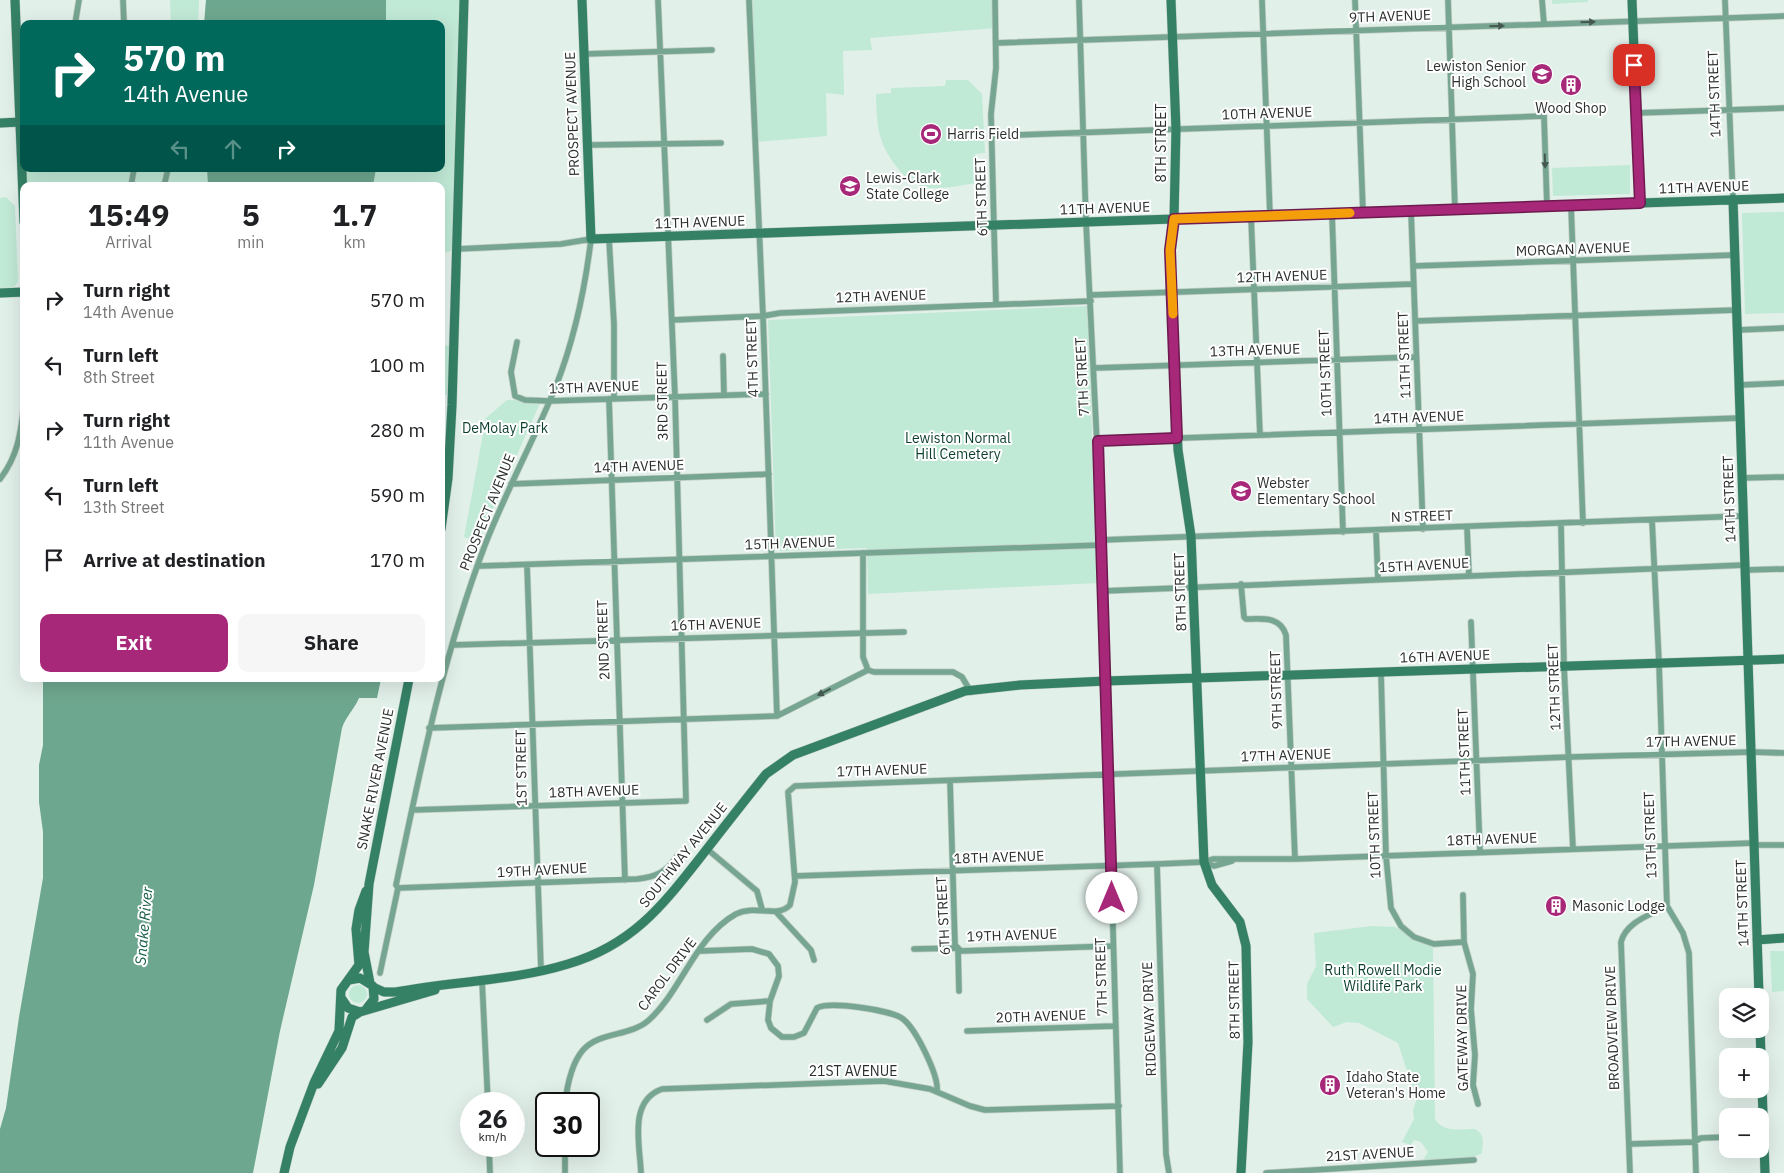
<!DOCTYPE html>
<meta charset="utf-8">
<style>
body{margin:0;font-family:"IBM Plex Sans",sans-serif;background:#f6f6f6;color:#202124;height:100vh;display:flex;flex-direction:column;font-size:19px;white-space:nowrap}
*{box-sizing:border-box;margin:0}
p{font-size:16px;color:#757577}
.icon{flex:none;width:28px;height:28px;fill:none;stroke:currentColor;stroke-width:2;stroke-linecap:round;stroke-linejoin:round}
.map{position:relative;flex:1;overflow:hidden}
.panel{position:absolute;left:20px;top:182px;width:425px;height:500px;display:flex;flex-direction:column;background:#fff;border-radius:10px;box-shadow:0 5px 20px #0002}
.panel>*{flex:none}
.top-card{position:absolute;left:20px;top:20px;width:425px;height:152px;border-radius:10px;box-shadow:0 5px 20px #0002;background:#00695c;color:#fff;overflow:hidden}
.controls{position:absolute;left:1719px;top:988px;display:grid;gap:10px}
.controls a{display:grid;place-items:center;width:50px;height:50px;border-radius:10px;background:#fff;box-shadow:0 5px 20px #0002;font-size:25px}
.speed{position:absolute;left:460px;top:1092px;display:flex;gap:10px;font-size:25px;font-weight:700;text-align:center}
.speed>*{display:grid;place-content:center;width:65px;height:65px;border-radius:50%;background:#fff;box-shadow:0 5px 20px #0002;line-height:1}
.speed small{font-size:12px;font-weight:400}
.speed .limit{border:2px solid #111;border-radius:8px;background:#fff;color:#111}
.pin{position:absolute;display:grid;place-items:center;width:42px;height:42px;color:#fff;margin:-21px;border-radius:10px;box-shadow:0 2px 8px #0006}
.me{position:absolute;width:55px;margin:-28px;rotate:0deg;stroke-linejoin:round;filter:drop-shadow(0 0 4px #0008)}
.turn{display:flex;align-items:center;gap:18px;height:105px;padding:0 20px;font-size:22px}
.turn .icon{width:65px;height:65px;stroke-width:2.5}
.turn b{display:block;font-size:35px;line-height:42px}
.lanes{display:flex;align-items:center;height:48px;padding:0 20px;background:#0003;justify-content:center;gap:25px;direction:ltr}
.lanes .off{opacity:.35}
.eta{display:flex;justify-content:space-evenly;align-items:center;height:85px;text-align:center}
.eta b{font-size:30px;font-weight:800;line-height:35px}
.action{display:flex;gap:10px;margin-top:auto;padding:10px 20px}
.action a{flex:1;height:58px;border-radius:10px;background:#a72878;color:#fff;font-size:20px;font-weight:800;line-height:58px;text-align:center}
.action a+a{background:#f6f6f6;color:#202124}
ul{padding:0;list-style:none}
li{display:flex;align-items:center;gap:15px;height:65px;padding:0 20px}
li div{flex:1}
li b{display:block;font-size:19px}
li em{font-style:normal}
.map>svg:first-child{display:block}
.green{fill:#c0e9d6}
.water{fill:#6ea78f}
.lines{fill:none;stroke-linecap:round;stroke-linejoin:round}
.street-casing{stroke:#c1cdc8;stroke-width:7}
.secondary-casing{stroke:#c1cdc8;stroke-width:10}
.street{stroke:#76a591;stroke-width:5.5}
.secondary{stroke:#348166;stroke-width:9}
.oneway{fill:#455850}
.route-casing{stroke:#6d1a4e;stroke-width:12}
.route{stroke:#a72878;stroke-width:9}
.slow{stroke:#f59e0b;stroke-width:9}
.labels{text-anchor:middle;stroke-width:4;stroke-linejoin:round;paint-order:stroke}
.street-label{font-size:14px;fill:#2a2f2d;stroke:#fff}
.poi-label{font-size:14px;fill:#2a2f2d;stroke:#fff;text-anchor:start}
.park-label{font-size:14px;fill:#0c3e2e;stroke:#fff}
.water-label{font-size:15px;font-style:italic;fill:#155d46;stroke:#fff}
</style>
<div class="map">
<svg width="1784" height="1173" viewBox="0 0 1784 1173">
<rect width="100%" height="100%" fill="#e2f0ea"/>
<path class="green" d="M170,0h29l-1,24h-27z
M386,0h73l-4,142h5l-3,107 -16,5v-68h-68l3,-17h65v-145h-55z
M750,0h245l1,28 -126,10 2,12 -29,1 1,44 -18,-2 1,43 -72,6z
M1552,0h36v2l-36,2z
M946,80h22l14,14 3,59 -10,1 2,29c-15,2 -32,6 -46,5 -17,-2 -25,-9 -35,-22 -19,-25 -19,-41 -20,-72l15,-1v-5l54,-2z
M1630,165v29l-77,2 -1,-28z
M24,169h183l1,17h-184z
M6,197l9,9 3,76 -4,5 -14,1v-90z
M1784,212v101l-39,1 -3,-101z
M1087,306l11,277 -230,11 -1,-46 -91,3 -8,-231z
M441,345l13,1 -7,49h-6z
M507,400l34,1 -63,141 -14,-5 22,-119z
M1372,926l23,1 38,19 2,173c8,14 26,10 40,10 10,5 8,14 7,24l-8,4 -51,3 5,-8 -7,-10 -7,-2 -3,5 -9,-3 12,-23 -1,-9 6,-17 -6,-4 -15,-46 -39,-20 -12,-1 -14,5 -26,-28v-15l9,-18 -2,-33z
M1770,951h14v40l-12,1z
M349 994a9 9 0 1 1 18 0a9 9 0 1 1-18 0Z"/>
<path class="water" d="M206,0h180v24h-182z
M207,169h169l-3,17h-165z
M43,679h338l-4,19h-18c-5,12 -13,18 -17,30l-28,157 -34,146 -27,142h-253v-44l6,-21 13,-91 24,-139v-46l-4,-30v-37l4,-20z"/>
<g class="lines">
<g class="street-casing">
<path id="street" d="M123,0l1,24
M749,0l14,316 14,400
M995,0l1,68 -5,46 5,190
M1079,0l7,222 16,323 18,628
M1262,0l8,216
M1355,0l8,212
M1448,0l7,209
M1542,0l2,24
M1725,0l8,199
M75,24l4,-24
M996,43l788,-27
M584,54l128,-4
M1636,113l148,-5
M991,136l553,-20 3,90
M587,145l134,-2
M131,186l3,-17
M164,186l4,-17
M1571,205l12,318
M1411,211l12,318
M1332,213l11,319
M1251,216l9,219
M609,239l5,85v75
M1413,266l322,-11
M1091,295l322,-11
M672,320l91,-4 17,-3 311,-12
M1415,321l322,-11
M1737,330l47,-2
M517,342l-6,30 4,24 10,4 24,1 217,-7
M723,356l1,39
M1095,368l321,-11
M1739,385l45,-2
M609,399l16,481
M1098,441l642,-23
M1742,478l42,-1
M0,479c18,-23 21,-47 24,-75
M511,484l258,-10
M1652,520l7,143 8,243 16,27 6,20 7,220
M1561,524l3,142 9,183
M1467,527l2,49
M1376,531l2,49
M1101,540l642,-24
M863,553v104l5,13
M527,565l14,405
M479,566l623,-21
M1746,570l38,-1
M1241,584l3,33 2,2c17,0 34,-3 40,16l9,224
M1103,591l642,-26
M1471,622l9,230
M452,645l452,-13
M868,670l6,2h79l9,5 9,15
M1381,672l5,184 5,52 10,18 13,11 20,7 30,-2
M429,728l348,-12 91,-46
M950,781l5,164 3,3 1,43
M412,810l274,-9 -11,-405 -17,-396
M1754,845h30
M707,849l50,42 5,18
M1204,862l10,4 18,-5
M1157,864l9,290 3,19
M795,876l362,-12 47,-2 9,-3h82l459,-16
M398,888l239,-9c19,-2 30,-7 41,-24
M1463,895l1,47 9,32 -2,35 4,46 -2,30 5,19
M776,912l35,38 3,10
M914,949l44,-1 3,3 152,-5
M700,951l52,-2 17,5 9,12 1,10 -9,25 -2,19 3,8 11,9h12l10,-4 13,-25c13,-7 75,2 86,11 13,10 36,57 34,72
M380,973l18,-85 -2,-3c24,-114 47,-230 89,-340 21,-54 49,-105 71,-159 18,-46 29,-97 35,-147l-30,5 -104,5
M482,980l6,124
M707,1020l24,-16 39,-3
M967,1031l148,-5
M565,1104c2,-18 6,-40 18,-54 17,-19 47,-13 66,-30 33,-30 46,-83 87,-106 19,-10 41,5 54,-9l5,-23 -7,-90 7,-6 775,-29 182,-5 32,1
M1629,1144l65,-2 7,-4 27,-1
M489,1146l1,27
M565,1146v27
M641,1173c-1,-28 -13,-72 21,-84l222,-8 46,8 40,17 15,4 134,-4
M1266,1173l208,-13
M1630,1173l-9,-231c5,-20 29,-27 46,-36"/>
</g>
<g class="secondary-casing">
<path id="secondary" d="M15,0l9,222
M582,0l9,239 1193,-41
M1171,0l5,129 -2,90 -4,31 8,200 13,86 13,326 8,23 28,37 6,24 2,96 -7,131
M1632,0l8,203
M0,123l20,-1
M1733,199l26,797
M0,293l24,-1
M441,529l7,-51 4,-73 12,-405
M1757,940l27,-2
M349,980l11,-2 13,8 1,13 -7,9
M370,983l-6,-31 5,-68 40,-205
M373,987l11,5h12c57,-11 117,-11 172,-28 65,-19 95,-59 135,-110 21,-27 42,-54 63,-80l27,-19 172,-64 55,-6 86,-4 678,-22
M342,999l6,9 12,4 75,-22
M1760,1027l5,146
M318,1084l24,-36 10,-31 8,-5
M284,1173l6,-26 24,-64 25,-52 2,-41 18,-25 -3,-36 3,-19 7,-19"/>
</g>
<use href="#street" class="street"/>
<use href="#secondary" class="secondary"/>
</g>
<defs><path id="oneway-solid" d="M-6-.8H1V-3.2L6.5 0L1 3.2V.8H-6Z" transform="scale(1.25)"/></defs>
<g class="oneway">
<use href="#oneway-solid" transform="translate(1588 22) rotate(-2)"/>
<use href="#oneway-solid" transform="translate(1497 26) rotate(-1)"/>
<use href="#oneway-solid" transform="translate(1545 161) rotate(88)"/>
<use href="#oneway-solid" transform="translate(824 692) rotate(153)"/>
</g>
<g class="lines">
<g class="route-casing">
<path id="route" d="M1112,898l-14,-457 79,-3 -7,-188 4,-31 466,-16 -6,-138"/>
</g>
<use href="#route" class="route"/>
<path class="slow" d="M1173,314l-3,-64 4,-31 176,-6"/>
</g>
<defs>
<g id="school-disc" transform="scale(1.125)"><circle r="9.5" fill="#a72878" stroke="#fff"/><path d="M0-5L7-2L0 1L-7-2ZM-4 1L0 2.5L4 1V4Q0 6-4 4Z" fill="#fff"/></g>
<g id="building-disc" transform="scale(1.125)"><circle r="9.5" fill="#a72878" stroke="#fff"/><path d="M-4-6H4V6H1V3H-1V6H-4ZM-2.5-4.3h1.7v1.8h-1.7ZM.8-4.3h1.7v1.8H.8ZM-2.5-1h1.7V.8h-1.7ZM.8-1h1.7V.8H.8Z" fill="#fff"/></g>
<g id="stadium-disc" transform="scale(1.125)"><circle r="9.5" fill="#a72878" stroke="#fff"/><path d="M0-5a6.5 5 0 1 0 0 10a6.5 5 0 1 0 0-10ZM-3.5-1.8h7v3.6h-7Z" fill="#fff"/></g>
<g id="university-disc" transform="scale(1.125)"><circle r="9.5" fill="#a72878" stroke="#fff"/><path d="M0-5L7-2L0 1L-7-2ZM-4 1L0 2.5L4 1V4Q0 6-4 4Z" fill="#fff"/></g>
</defs>
<g fill-rule="evenodd">
<use href="#school-disc" x="1542" y="74"/>
<use href="#building-disc" x="1571" y="85"/>
<use href="#stadium-disc" x="931" y="134"/>
<use href="#university-disc" x="850" y="186"/>
<use href="#school-disc" x="1241" y="491"/>
<use href="#building-disc" x="1556" y="906"/>
<use href="#building-disc" x="1330" y="1085"/>
</g>
<g class="labels">
<g class="street-label">
<text transform="translate(1390 16) rotate(-2)" y="5">9TH AVENUE</text>
<text transform="translate(1714 94) rotate(-92)" y="5">14TH STREET</text>
<text transform="translate(1267 113) rotate(-2)" y="5">10TH AVENUE</text>
<text transform="translate(572 114) rotate(-92)" y="5">PROSPECT AVENUE</text>
<text transform="translate(1161 143) rotate(-90)" y="5">8TH STREET</text>
<text transform="translate(1704 187) rotate(-2)" y="5">11TH AVENUE</text>
<text transform="translate(981 197) rotate(-92)" y="5">6TH STREET</text>
<text transform="translate(1105 208) rotate(-2)" y="5">11TH AVENUE</text>
<text transform="translate(700 222) rotate(-2)" y="5">11TH AVENUE</text>
<text transform="translate(1573 249) rotate(-2)" y="5">MORGAN AVENUE</text>
<text transform="translate(1282 276) rotate(-2)" y="5">12TH AVENUE</text>
<text transform="translate(881 296) rotate(-2)" y="5">12TH AVENUE</text>
<text transform="translate(1255 350) rotate(-2)" y="5">13TH AVENUE</text>
<text transform="translate(1404 355) rotate(-92)" y="5">11TH STREET</text>
<text transform="translate(752 358) rotate(-92)" y="5">4TH STREET</text>
<text transform="translate(1325 373) rotate(-92)" y="5">10TH STREET</text>
<text transform="translate(1082 377) rotate(-93)" y="5">7TH STREET</text>
<text transform="translate(594 387) rotate(-2)" y="5">13TH AVENUE</text>
<text transform="translate(662 401) rotate(-91)" y="5">3RD STREET</text>
<text transform="translate(1419 417) rotate(-2)" y="5">14TH AVENUE</text>
<text transform="translate(639 466) rotate(-2)" y="5">14TH AVENUE</text>
<text transform="translate(1729 499) rotate(-92)" y="5">14TH STREET</text>
<text transform="translate(487 512) rotate(-68)" y="5">PROSPECT AVENUE</text>
<text transform="translate(1422 516) rotate(-2)" y="5">N STREET</text>
<text transform="translate(790 543) rotate(-2)" y="5">15TH AVENUE</text>
<text transform="translate(1424 565) rotate(-3)" y="5">15TH AVENUE</text>
<text transform="translate(1180 592) rotate(-92)" y="5">8TH STREET</text>
<text transform="translate(716 624) rotate(-2)" y="5">16TH AVENUE</text>
<text transform="translate(603 640) rotate(-92)" y="5">2ND STREET</text>
<text transform="translate(1445 656) rotate(-2)" y="5">16TH AVENUE</text>
<text transform="translate(1554 687) rotate(-92)" y="5">12TH STREET</text>
<text transform="translate(1276 690) rotate(-92)" y="5">9TH STREET</text>
<text transform="translate(1691 741) rotate(-1)" y="5">17TH AVENUE</text>
<text transform="translate(1464 752) rotate(-92)" y="5">11TH STREET</text>
<text transform="translate(1286 755) rotate(-2)" y="5">17TH AVENUE</text>
<text transform="translate(521 768) rotate(-91)" y="5">1ST STREET</text>
<text transform="translate(882 770) rotate(-2)" y="5">17TH AVENUE</text>
<text transform="translate(375 779) rotate(-79)" y="5">SNAKE RIVER AVENUE</text>
<text transform="translate(594 791) rotate(-2)" y="5">18TH AVENUE</text>
<text transform="translate(1374 835) rotate(-92)" y="5">10TH STREET</text>
<text transform="translate(1650 835) rotate(-92)" y="5">13TH STREET</text>
<text transform="translate(1492 839) rotate(-2)" y="5">18TH AVENUE</text>
<text transform="translate(683 855) rotate(-51)" y="5">SOUTHWAY AVENUE</text>
<text transform="translate(999 857) rotate(-2)" y="5">18TH AVENUE</text>
<text transform="translate(542 870) rotate(-3)" y="5">19TH AVENUE</text>
<text transform="translate(1742 903) rotate(-92)" y="5">14TH STREET</text>
<text transform="translate(943 916) rotate(-93)" y="5">6TH STREET</text>
<text transform="translate(1012 935) rotate(-2)" y="5">19TH AVENUE</text>
<text transform="translate(667 974) rotate(-53)" y="5">CAROL DRIVE</text>
<text transform="translate(1101 977) rotate(-92)" y="5">7TH STREET</text>
<text transform="translate(1234 1000) rotate(-91)" y="5">8TH STREET</text>
<text transform="translate(1041 1016) rotate(-2)" y="5">20TH AVENUE</text>
<text transform="translate(1149 1019) rotate(-92)" y="5">RIDGEWAY DRIVE</text>
<text transform="translate(1612 1028) rotate(-92)" y="5">BROADVIEW DRIVE</text>
<text transform="translate(1462 1038) rotate(-91)" y="5">GATEWAY DRIVE</text>
<text x="853" y="1076">21ST AVENUE</text>
<text transform="translate(1370 1154) rotate(-3)" y="5">21ST AVENUE</text>
</g>
<g class="poi-label">
<text x="1526" y="71" text-anchor="end">Lewiston Senior<tspan x="1526" dy="16">High School</tspan></text>
<text x="1571" y="113" text-anchor="middle">Wood Shop</text>
<text x="947" y="139">Harris Field</text>
<text x="866" y="183">Lewis-Clark<tspan x="866" dy="16">State College</tspan></text>
<text x="1257" y="488">Webster<tspan x="1257" dy="16">Elementary School</tspan></text>
<text x="1572" y="911">Masonic Lodge</text>
<text x="1346" y="1082">Idaho State<tspan x="1346" dy="16">Veteran's Home</tspan></text>
</g>
<g class="park-label">
<text x="505" y="433">DeMolay Park</text>
<text x="958" y="443">Lewiston Normal<tspan x="958" dy="16">Hill Cemetery</tspan></text>
<text x="1383" y="975">Ruth Rowell Modie<tspan x="1383" dy="16">Wildlife Park</tspan></text>
</g>
<g class="water-label">
<text transform="translate(144 926) rotate(-85)" y="5">Snake River</text>
</g>
</g>
</svg>
<div class="controls">
<a><svg class="icon" aria-label="layers" viewBox="0 0 24 24"><path d="M12 4l9 5-9 5-9-5zM3 14l9 5 9-5"/></svg></a>
<a>+</a>
<a>−</a>
</div>
<div class="speed"><div>26<small>km/h</small></div><div class="limit">30</div></div>
<div class="pin" style="left:1634px;top:65px;background:#d93025"><svg class="icon" aria-label="arrive" viewBox="0 0 24 24"><path d="M6 21V4h12l-3 4 3 4H6"/></svg></div>
<svg class="me" style="left:1112px;top:898px" viewBox="-20 -20 40 40"><circle r="19" fill="#fff"/><path d="M0-13L10 11 0 6-10 11z" fill="#a72878"/></svg>
<div class="top-card">
<div class="turn"><svg class="icon" aria-label="right" viewBox="0 0 24 24"><path d="M7 20v-9h11M14 6l5 5-5 5"/></svg><div><b>570 m</b>14th Avenue</div></div>
<div class="lanes"><svg class="icon off" aria-label="left" viewBox="0 0 24 24"><path d="M17 20v-9H6M10 6l-5 5 5 5"/></svg><svg class="icon off" aria-label="ahead" viewBox="0 0 24 24"><path d="M12 20V5M6 11l6-6 6 6"/></svg><svg class="icon" aria-label="right" viewBox="0 0 24 24"><path d="M7 20v-9h11M14 6l5 5-5 5"/></svg></div>
</div>
<section class="panel">
<div class="eta">
<div><b>15:49</b><p>Arrival</p></div>
<div><b>5</b><p>min</p></div>
<div><b>1.7</b><p>km</p></div>
</div>
<ul>
<li><svg class="icon" aria-label="right" viewBox="0 0 24 24"><path d="M7 20v-9h11M14 6l5 5-5 5"/></svg><div><b>Turn right</b><p>14th Avenue</p></div><em>570 m</em></li>
<li><svg class="icon" aria-label="left" viewBox="0 0 24 24"><path d="M17 20v-9H6M10 6l-5 5 5 5"/></svg><div><b>Turn left</b><p>8th Street</p></div><em>100 m</em></li>
<li><svg class="icon" aria-label="right" viewBox="0 0 24 24"><path d="M7 20v-9h11M14 6l5 5-5 5"/></svg><div><b>Turn right</b><p>11th Avenue</p></div><em>280 m</em></li>
<li><svg class="icon" aria-label="left" viewBox="0 0 24 24"><path d="M17 20v-9H6M10 6l-5 5 5 5"/></svg><div><b>Turn left</b><p>13th Street</p></div><em>590 m</em></li>
<li><svg class="icon" aria-label="arrive" viewBox="0 0 24 24"><path d="M6 21V4h12l-3 4 3 4H6"/></svg><div><b>Arrive at destination</b></div><em>170 m</em></li>
</ul>
<div class="action"><a>Exit</a><a>Share</a></div>
</section>
</div>
